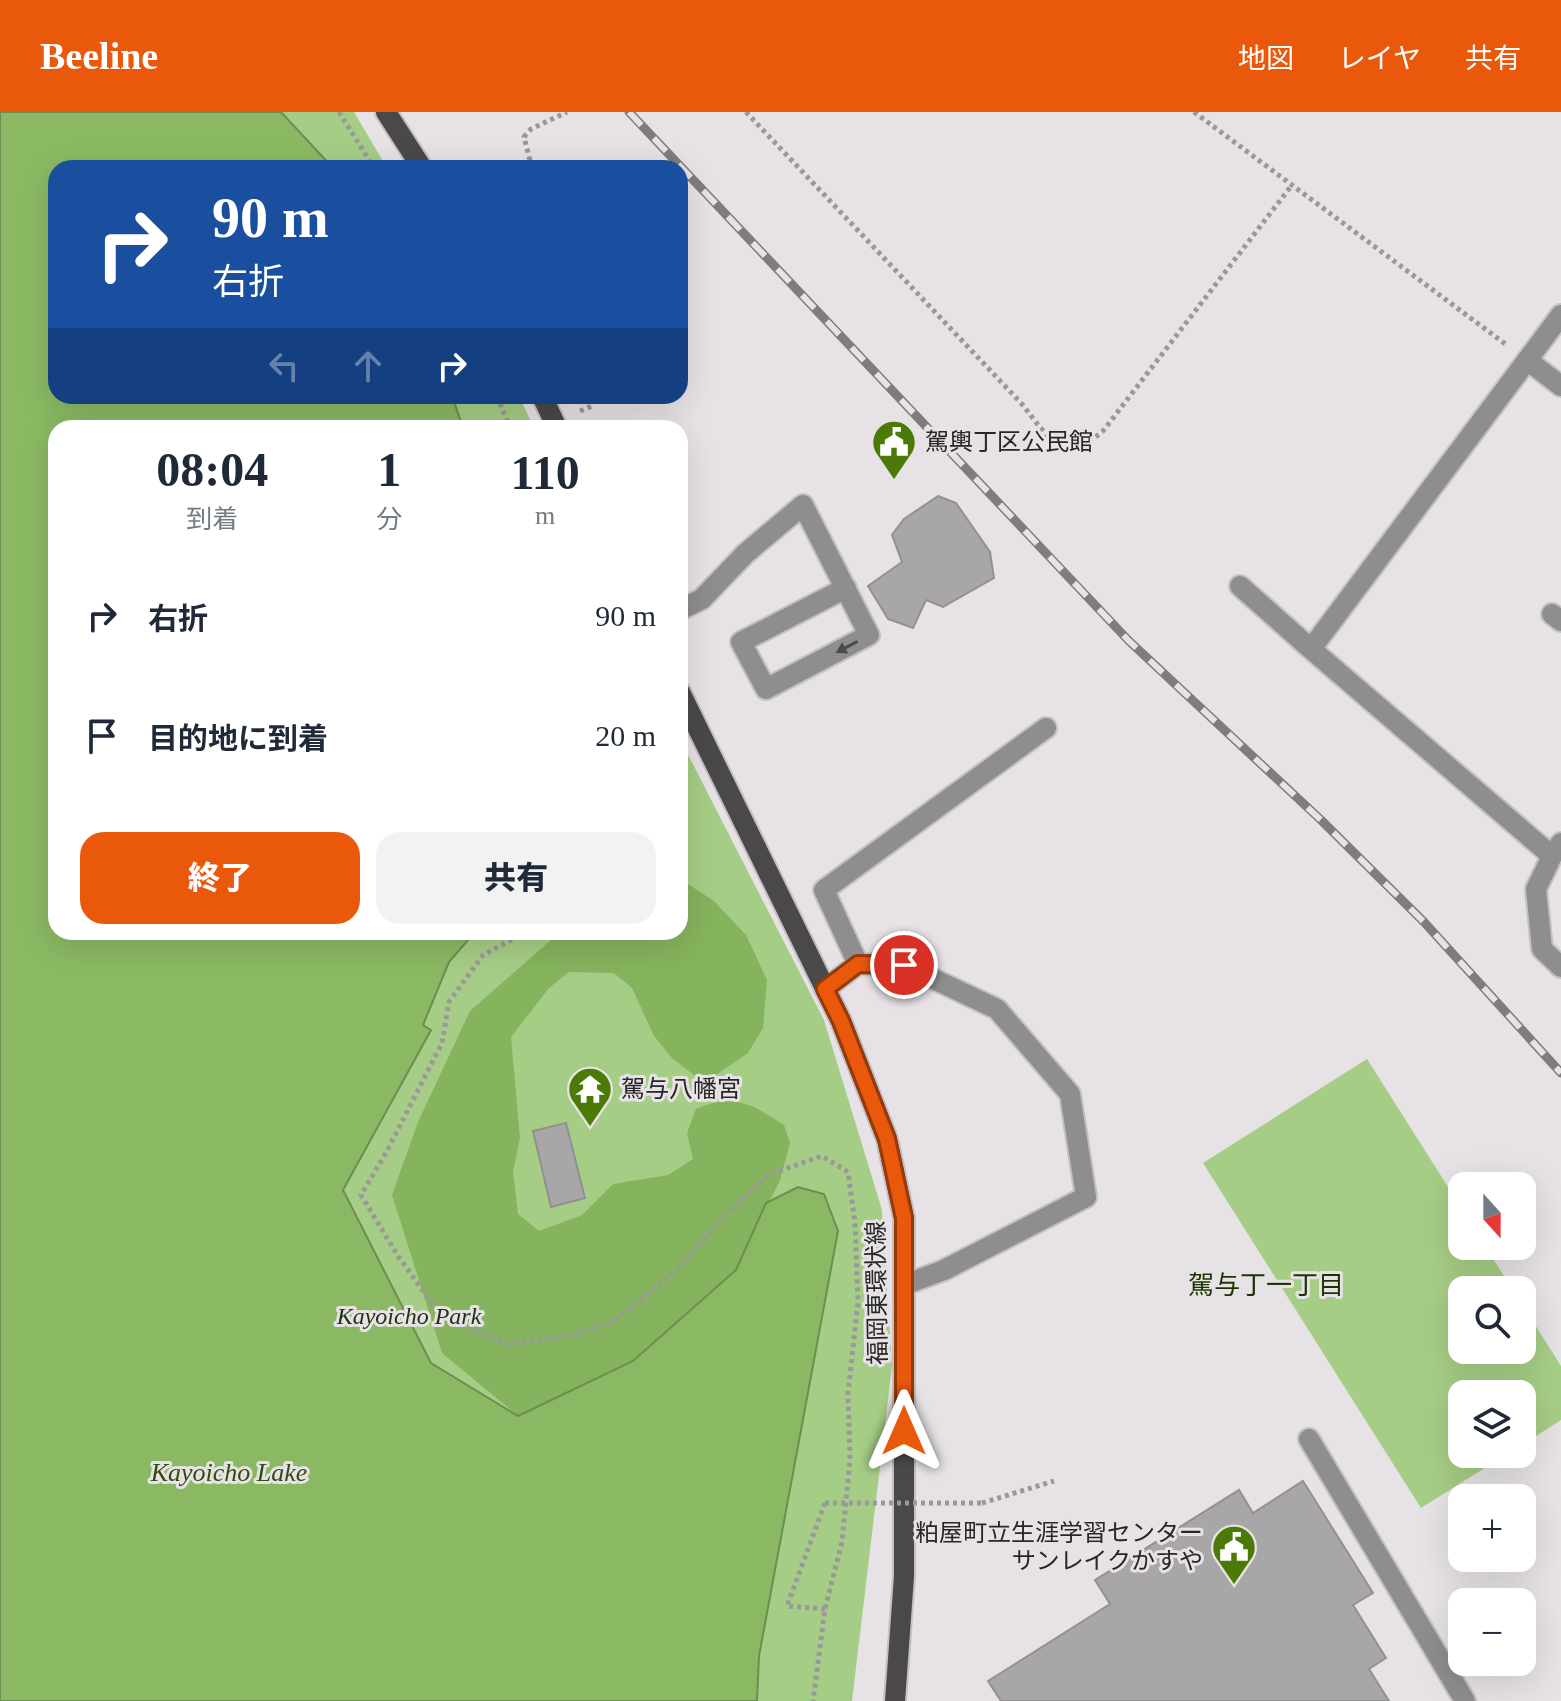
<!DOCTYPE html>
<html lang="ja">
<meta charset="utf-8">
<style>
body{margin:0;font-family:"Times New Roman","Noto Sans JP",serif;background:#f2f2f3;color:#1f2937;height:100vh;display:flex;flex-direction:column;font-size:30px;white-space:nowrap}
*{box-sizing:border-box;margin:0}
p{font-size:26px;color:#747a83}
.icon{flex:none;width:44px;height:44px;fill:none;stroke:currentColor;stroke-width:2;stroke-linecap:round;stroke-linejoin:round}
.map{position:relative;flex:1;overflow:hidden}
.panel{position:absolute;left:48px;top:308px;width:640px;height:520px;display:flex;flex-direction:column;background:#fff;border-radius:24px;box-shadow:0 8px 32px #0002}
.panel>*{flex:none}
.guide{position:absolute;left:48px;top:48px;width:640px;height:244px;border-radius:24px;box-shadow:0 8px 32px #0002;background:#1a4fa0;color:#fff;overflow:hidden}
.needle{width:52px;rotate:159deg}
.tools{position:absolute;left:1448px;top:1060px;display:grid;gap:16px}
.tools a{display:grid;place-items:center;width:88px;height:88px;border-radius:16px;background:#fff;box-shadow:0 8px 32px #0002;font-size:40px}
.pin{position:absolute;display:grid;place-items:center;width:68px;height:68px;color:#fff;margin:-34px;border:4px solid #fff;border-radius:50%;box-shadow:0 2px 8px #0007}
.me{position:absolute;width:88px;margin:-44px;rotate:0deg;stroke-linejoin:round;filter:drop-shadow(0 0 6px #0008)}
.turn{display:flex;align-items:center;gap:28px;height:168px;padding:0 32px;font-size:36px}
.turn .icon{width:104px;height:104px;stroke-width:2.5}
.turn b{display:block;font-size:56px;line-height:68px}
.lanes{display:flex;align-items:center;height:76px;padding:0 32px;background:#0003;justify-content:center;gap:40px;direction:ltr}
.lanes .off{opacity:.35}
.eta{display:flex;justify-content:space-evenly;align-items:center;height:136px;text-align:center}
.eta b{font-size:48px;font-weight:800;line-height:56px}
.button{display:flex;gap:16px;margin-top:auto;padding:16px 32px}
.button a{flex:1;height:92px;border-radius:24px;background:#ea580c;color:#fff;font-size:32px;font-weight:800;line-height:92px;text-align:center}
.button a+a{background:#f2f2f3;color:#1f2937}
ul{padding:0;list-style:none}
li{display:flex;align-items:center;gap:24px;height:120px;padding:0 32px}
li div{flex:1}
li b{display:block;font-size:30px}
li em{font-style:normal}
header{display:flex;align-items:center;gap:48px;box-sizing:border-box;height:112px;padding:0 40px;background:#ea580c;color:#fff}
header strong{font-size:38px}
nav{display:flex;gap:44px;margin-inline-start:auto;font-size:28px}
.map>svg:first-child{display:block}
.green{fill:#a6cd85}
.forest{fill:#86b35d}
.water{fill:#8bb963;stroke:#6d8d51;stroke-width:2}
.building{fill:#a9a6a8;stroke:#939092;stroke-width:2}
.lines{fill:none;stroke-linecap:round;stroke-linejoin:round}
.minor-casing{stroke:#c4c0c3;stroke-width:24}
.major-casing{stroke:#c4c0c3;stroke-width:24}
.path{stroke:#9b989a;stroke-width:5;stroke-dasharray:4 4;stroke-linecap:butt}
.minor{stroke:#8f8e8f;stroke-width:20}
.major{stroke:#4b484a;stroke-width:20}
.rail-casing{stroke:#7f7c7e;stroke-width:9}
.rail{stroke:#e6e2e5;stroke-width:6;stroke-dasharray:18;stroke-linecap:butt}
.path-bridge{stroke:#9b989a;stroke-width:5;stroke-dasharray:4 4;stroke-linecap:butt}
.oneway{fill:#4c4a4b}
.route-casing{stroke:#983908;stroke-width:20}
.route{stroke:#ea580c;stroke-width:14}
.labels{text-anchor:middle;stroke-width:6;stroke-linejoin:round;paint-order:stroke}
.poi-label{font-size:24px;fill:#282627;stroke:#e6e2e5;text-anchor:start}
.street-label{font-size:24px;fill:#282627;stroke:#e6e2e5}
.park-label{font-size:24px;font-style:italic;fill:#1f310e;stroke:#e6e2e5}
.neighbourhood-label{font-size:26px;fill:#1c3301;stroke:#e6e2e5}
.water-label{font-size:26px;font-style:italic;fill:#304d10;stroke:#e6e2e5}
</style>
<header>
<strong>Beeline</strong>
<nav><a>地図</a><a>レイヤ</a><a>共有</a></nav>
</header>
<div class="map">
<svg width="1561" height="1589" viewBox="0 0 1561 1589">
<rect width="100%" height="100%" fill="#e6e2e5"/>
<path class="green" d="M0,0h354l33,56h-331v228h463l15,32h-478v504h624v-193l144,281 58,190 10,156 -40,335h-852z
M1367,947l95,150v37h23l28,44h-51v60h60v-46l39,62v54l-39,25v-51h-60v60h45l-86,54 -218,-345z"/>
<path class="forest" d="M680,767l34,22 32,34 21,45 -4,48 -15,25 -44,30 -32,-25 -18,-22 -22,-48 -18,-15 -45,-1 -20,16 -38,49 9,101 -7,34 5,42 21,17 43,-16 31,-31 55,-9 25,-16 -6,-26 9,-24c39,-16 55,-5 88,16l6,18 -10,37 -44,90 -104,91 -114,55 -76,-63 -50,-158 26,-73 52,-111 90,-79h120z"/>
<path class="water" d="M0,0h281l52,56h-277v228h396l11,32h-407v504h419l-26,30 -26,63 8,5 -88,160 88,173 87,53 115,-55 103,-91 30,-67 32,-16 26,7 14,37 -79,425 -2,45h-757z"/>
<path class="building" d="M938,384l18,7 34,49 4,26 -51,29 -17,-7 -13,28 -25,-9 -20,-33 34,-24 -10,-27 12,-16z
M566,1011l19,75 -34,9 -18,-76z
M1303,1369l70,112 -20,12 33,53 -17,11 20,32h-388l-13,-20 122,-77 -15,-24 144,-90 14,23z"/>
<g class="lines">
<g class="minor-casing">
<path id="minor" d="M1527,248l34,26
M1240,474l71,63
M680,498l22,-11 43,-45 58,-49 66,130 -103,54 -25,-47 105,-54
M1552,502l9,7
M1561,731l-9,13 -16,33 6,60 19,18
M1552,744l-241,-207 250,-334
M858,852l-34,-74 222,-162
M825,877l33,-25 46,1 93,44 73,85 16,103 -142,73 -40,15
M1309,1327l156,262"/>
</g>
<g class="major-casing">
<path id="major" d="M386,0l36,56
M542,284l15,32
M680,580l161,329 46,118 17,79v358l-9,125"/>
</g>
<path class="path" d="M339,0l35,56
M746,0l275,291c27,33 39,63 82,28l189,-246
M1194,0l314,234
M532,56l-8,-31 7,-8 36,-17
M497,284l13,32
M580,299l12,-5 -3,-10
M526,820l-43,23 -34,47 -7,41 -55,108 -26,44 37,61 43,60 66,28 58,-7 51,-17 63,-52 38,-45 51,-48 54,-19 26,16 7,51 3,79 -10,91 2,66 -8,83 -17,67 -12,92
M825,1391l-38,103 38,3
M982,1391l72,-22"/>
<use href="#minor" class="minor"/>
<use href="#major" class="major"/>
<g class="rail-casing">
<path id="rail" d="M629,0l500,529 192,179 103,102 137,151"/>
</g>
<use href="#rail" class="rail"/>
<path class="path-bridge" d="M825,1391h157"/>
</g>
<defs><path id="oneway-solid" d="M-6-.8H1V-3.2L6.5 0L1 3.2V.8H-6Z" transform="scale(2)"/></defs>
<use class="oneway" href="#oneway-solid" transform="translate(847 535) rotate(152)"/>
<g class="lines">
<g class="route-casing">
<path id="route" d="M904,853l-46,-1 -33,25 16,32 46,118 17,79v213"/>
</g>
<use href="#route" class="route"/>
</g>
<defs>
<g id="civic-pin" transform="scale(2.3)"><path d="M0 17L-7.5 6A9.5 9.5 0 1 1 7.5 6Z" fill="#4b7b06" stroke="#e6e2e5"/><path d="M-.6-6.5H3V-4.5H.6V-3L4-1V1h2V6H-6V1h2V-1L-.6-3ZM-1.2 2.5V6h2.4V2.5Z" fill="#fff"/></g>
<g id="temple-pin" transform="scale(2.3)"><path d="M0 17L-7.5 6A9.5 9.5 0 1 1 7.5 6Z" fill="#4b7b06" stroke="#e6e2e5"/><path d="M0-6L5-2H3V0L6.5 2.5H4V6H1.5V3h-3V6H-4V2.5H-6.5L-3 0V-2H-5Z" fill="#fff"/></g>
</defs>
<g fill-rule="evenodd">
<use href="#civic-pin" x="894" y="330"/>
<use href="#temple-pin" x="590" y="977"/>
<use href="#civic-pin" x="1234" y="1435"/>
</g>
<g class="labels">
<g class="poi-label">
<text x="925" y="338">駕輿丁区公民館</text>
<text x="621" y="985">駕与八幡宮</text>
<text x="1203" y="1429" text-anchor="end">粕屋町立生涯学習センター<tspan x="1203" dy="28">サンレイクかすや</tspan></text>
</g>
<g class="street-label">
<text transform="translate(877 1181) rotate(-91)" y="8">福岡東環状線</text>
</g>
<g class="park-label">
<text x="409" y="1212">Kayoicho Park</text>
</g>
<g class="neighbourhood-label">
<text x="1266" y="1182">駕与丁一丁目</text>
</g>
<g class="water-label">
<text x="229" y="1369">Kayoicho Lake</text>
</g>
</g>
</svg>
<div class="tools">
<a><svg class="needle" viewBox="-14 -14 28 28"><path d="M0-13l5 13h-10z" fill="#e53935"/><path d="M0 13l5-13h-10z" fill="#747a83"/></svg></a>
<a><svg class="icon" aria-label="search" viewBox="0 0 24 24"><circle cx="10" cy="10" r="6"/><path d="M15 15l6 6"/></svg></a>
<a><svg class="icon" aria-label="layers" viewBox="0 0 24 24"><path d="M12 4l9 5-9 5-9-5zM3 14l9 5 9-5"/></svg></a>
<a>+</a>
<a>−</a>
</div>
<div class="pin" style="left:904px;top:853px;background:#d93025"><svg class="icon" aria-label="arrive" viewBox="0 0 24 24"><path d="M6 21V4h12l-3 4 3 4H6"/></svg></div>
<svg class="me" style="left:904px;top:1319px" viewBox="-20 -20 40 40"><path d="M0-17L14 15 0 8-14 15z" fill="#ea580c" stroke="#fff" stroke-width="4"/></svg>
<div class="guide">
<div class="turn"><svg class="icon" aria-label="right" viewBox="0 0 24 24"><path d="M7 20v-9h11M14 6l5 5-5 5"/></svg><div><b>90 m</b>右折</div></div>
<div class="lanes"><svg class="icon off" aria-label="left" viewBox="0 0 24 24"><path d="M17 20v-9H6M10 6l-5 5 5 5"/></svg><svg class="icon off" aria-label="ahead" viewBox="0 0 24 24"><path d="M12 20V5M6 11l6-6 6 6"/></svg><svg class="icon" aria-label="right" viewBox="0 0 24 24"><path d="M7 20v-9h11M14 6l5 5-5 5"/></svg></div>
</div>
<section class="panel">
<div class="eta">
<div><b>08:04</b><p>到着</p></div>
<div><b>1</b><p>分</p></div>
<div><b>110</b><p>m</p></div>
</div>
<ul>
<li><svg class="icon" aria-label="right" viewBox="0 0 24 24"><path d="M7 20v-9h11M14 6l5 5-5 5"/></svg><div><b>右折</b></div><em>90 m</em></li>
<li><svg class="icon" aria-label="arrive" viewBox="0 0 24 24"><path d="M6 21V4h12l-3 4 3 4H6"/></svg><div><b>目的地に到着</b></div><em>20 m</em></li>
</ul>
<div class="button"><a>終了</a><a>共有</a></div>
</section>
</div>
